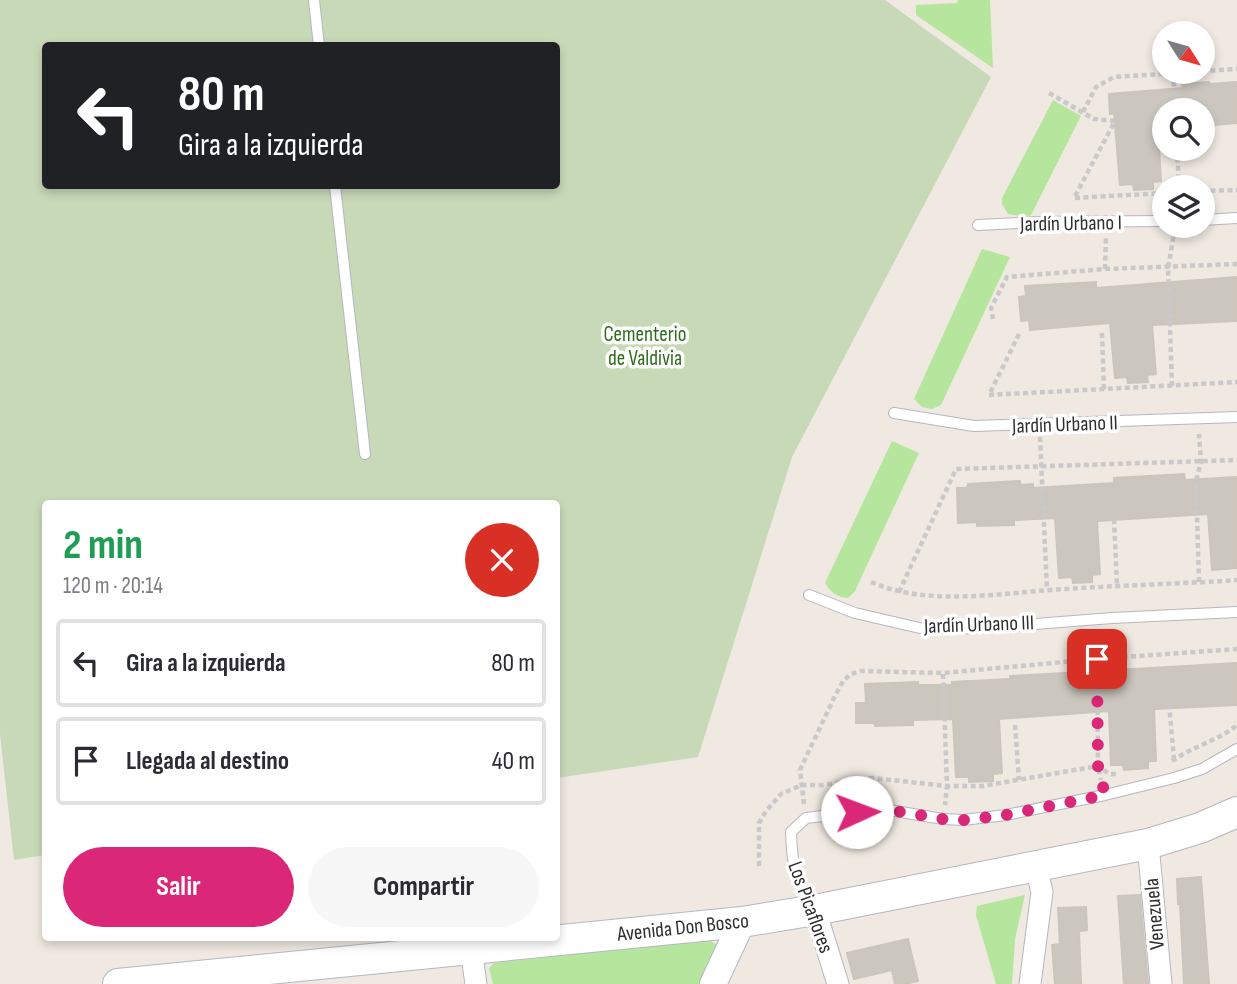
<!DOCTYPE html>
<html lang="es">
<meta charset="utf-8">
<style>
body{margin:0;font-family:"Sofia Sans Condensed",sans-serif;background:#f7f7f7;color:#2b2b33;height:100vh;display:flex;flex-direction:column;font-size:26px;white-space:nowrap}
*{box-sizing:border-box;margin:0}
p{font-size:23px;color:#7c7c81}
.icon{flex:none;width:38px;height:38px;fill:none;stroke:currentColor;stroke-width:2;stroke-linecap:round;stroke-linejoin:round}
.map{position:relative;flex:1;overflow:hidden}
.side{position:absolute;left:42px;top:500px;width:518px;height:441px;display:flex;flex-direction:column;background:#fff;border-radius:7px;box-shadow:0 4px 10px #0003}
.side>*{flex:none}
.banner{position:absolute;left:42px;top:42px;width:518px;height:147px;border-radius:7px;box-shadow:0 4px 10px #0003;background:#202124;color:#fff;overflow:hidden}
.needle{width:46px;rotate:127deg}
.fabs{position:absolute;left:1152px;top:21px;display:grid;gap:14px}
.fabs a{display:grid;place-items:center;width:63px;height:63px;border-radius:50%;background:#fff;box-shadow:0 4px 10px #0003;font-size:35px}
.pin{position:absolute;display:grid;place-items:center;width:60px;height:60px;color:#fff;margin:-30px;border-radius:14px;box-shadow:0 4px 10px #0006}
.me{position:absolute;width:77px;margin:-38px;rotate:88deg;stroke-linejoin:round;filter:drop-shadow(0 0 5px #0008)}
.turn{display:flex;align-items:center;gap:24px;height:147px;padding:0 21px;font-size:32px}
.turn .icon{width:91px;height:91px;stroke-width:2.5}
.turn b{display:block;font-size:49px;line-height:60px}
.round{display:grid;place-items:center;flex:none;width:74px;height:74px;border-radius:37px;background:#f7f7f7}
.headline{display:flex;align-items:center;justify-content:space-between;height:119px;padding:0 21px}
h1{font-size:42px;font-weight:700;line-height:52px;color:#1e9e55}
.cta{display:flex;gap:14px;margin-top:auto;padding:14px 21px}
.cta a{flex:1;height:80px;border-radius:42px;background:#db2777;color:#fff;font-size:28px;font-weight:700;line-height:80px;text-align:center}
.cta a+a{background:#f7f7f7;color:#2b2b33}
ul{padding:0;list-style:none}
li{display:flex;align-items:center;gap:21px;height:88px;margin:0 14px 10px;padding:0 7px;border:4px solid #e1e1e2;border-radius:7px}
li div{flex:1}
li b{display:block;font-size:26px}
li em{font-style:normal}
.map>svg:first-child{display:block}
.green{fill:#b6e59e}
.cemetery{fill:#c8d9b8;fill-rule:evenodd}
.building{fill:#cbc7bf;stroke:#cbc5ba;stroke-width:2}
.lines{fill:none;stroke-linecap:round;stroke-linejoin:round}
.service-casing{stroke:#b4b7c1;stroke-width:12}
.minor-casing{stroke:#b4b7c1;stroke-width:23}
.tertiary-casing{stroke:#b4b7c1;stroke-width:28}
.secondary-casing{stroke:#b4b7c1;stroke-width:32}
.path{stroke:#c9c9c9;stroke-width:4.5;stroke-dasharray:5 3.5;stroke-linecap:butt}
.service{stroke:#fff;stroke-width:10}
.minor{stroke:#fff;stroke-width:21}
.tertiary{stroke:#fff;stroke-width:26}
.secondary{stroke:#fff;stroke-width:30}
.route{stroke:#db2777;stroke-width:12;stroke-dasharray:0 21.6}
.labels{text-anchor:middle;stroke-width:7;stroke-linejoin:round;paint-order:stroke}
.street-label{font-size:21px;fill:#2e2e2e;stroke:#fff}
.park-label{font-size:21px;fill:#2c6e1b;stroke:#fff}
</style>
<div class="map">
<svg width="1237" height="984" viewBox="0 0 1237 984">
<rect width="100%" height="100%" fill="#efe9e1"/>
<path class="green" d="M958,0h32l3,68 -77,-53v-10l41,-2z
M1053,100l28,16 -50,99 -5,2 -18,-3 -6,-10v-6z
M982,249l28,8 -69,148 -9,4 -10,-2 -8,-8z
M892,441l27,12 -64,138 -7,7c-11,-1 -17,-5 -23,-15z
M1025,895l-10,44 -3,45h-16l-20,-69 1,-9z
M706,939l10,5 -3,12 -12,28h-208l-4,-16 5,-5z"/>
<path class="cemetery" d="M0,0h885l106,77 -199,380 -94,300 -141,21 -1,-274h-510l-1,351 -31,5 -14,-126zM46,46h510v140h-510z"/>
<path class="building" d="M1209,82l1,2 27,-2v41l-35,3v-16h-38l-7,2 4,69 -8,1v7l-19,1 -1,-6 -13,1 -6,-72 -4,1 -1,-20 74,-6 -1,-4z
M1237,277v44l-85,4 4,49 -9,1 1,7 -20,1 -1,-6 -12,1 -5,-55 -80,7 -1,-10 -8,1 -2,-24 7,-1 -1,-10 71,-4v6z
M1184,474l1,6 52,-3v91l-25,2 -4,-56 -111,7 3,53 -8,1v7l-19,1 -1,-6 -13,1 -4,-60 -41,2v5l-37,1v-4l-19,1 -1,-35h10l1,-4 52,-3v4l13,-1v4l81,-5v-5z
M1237,663v42l-83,4 2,52h-8v7l-24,2 -1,-5h-12l-2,-54 -110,8 3,54 -9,1v7l-24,1v-5h-13l-3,-58 -40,1v5l-38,1v-3h-19v-20h10l-1,-19 53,-2v3h34v-3l58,-3v-3z
M1201,877l8,107h-25l-4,-81 -2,1 -1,-25z
M1140,895l8,89h-24l-6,-88z
M1086,907l1,23 -8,1 2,53h-26l-3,-39 8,-1 -2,-36z
M908,939l10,42 -13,3h-10l-3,-14 -38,9 -7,-26z"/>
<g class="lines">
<g class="service-casing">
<path id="service" d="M314,0l5,46
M335,186l30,268
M1202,220l35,-2
M978,225l61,-3 125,-1
M894,413l80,13 263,-9
M809,595l46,18 69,16 59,-1 129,-10 125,-6
M813,906c-19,-25 -21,-44 -22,-74l15,-14 77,-9 60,10 20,1 43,-5 99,-20 69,-17 28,-9 35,-20"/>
</g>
<g class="minor-casing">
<path id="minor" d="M1148,844l13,140
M815,910l23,74
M471,949l5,35
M1030,984l12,-92 -6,-25"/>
</g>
<g class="tertiary-casing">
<path id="tertiary" d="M713,984l29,-62"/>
</g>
<g class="secondary-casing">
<path id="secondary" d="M118,984l624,-62 73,-12 333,-66 52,-16 37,-16"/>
</g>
<path class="path" d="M1202,71l35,-2
M1173,73l3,37
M1049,93l45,26 21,2 -41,77
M1083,112l13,-25 18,-10 79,-5
M1177,149l2,38
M1202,191l35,-1
M1075,198l89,-5
M1105,269l1,-34
M993,319l-2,-11 16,-31 98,-8 132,-5
M1102,333l2,56
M1019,334l-30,61 248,-13
M1172,386l-4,-118 6,-34
M1040,437l7,153
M1114,519l3,66
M871,582c61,26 131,10 195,7 57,-4 114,-5 171,-9
M1199,582l-3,-101 5,-19 -2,-28
M899,592l57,-123 281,-9
M1097,659l1,107 3,14
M943,674l4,112 -2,19
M1169,704l5,55
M1015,725l4,55
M1172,761c20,-14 47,-21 65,-36
M804,804l-4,-34 7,-15 27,-57 9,-17 8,-7 10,-3 82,2 154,-14 140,-10
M759,866v-43l7,-12 15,-17 21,-9h20l51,-7 74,8h36l115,-20 11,8h8"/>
<use href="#service" class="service"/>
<use href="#minor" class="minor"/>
<use href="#tertiary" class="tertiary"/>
<use href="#secondary" class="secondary"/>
</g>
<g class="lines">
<path class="route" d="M857,812l26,-3 60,10 20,1 43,-5 99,-20 -7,-29 -1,-107"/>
</g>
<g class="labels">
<g class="street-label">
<text transform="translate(1071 223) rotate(-1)" y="7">Jardín Urbano I</text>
<text transform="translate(1065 424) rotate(-2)" y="7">Jardín Urbano II</text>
<text transform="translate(979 624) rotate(-2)" y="7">Jardín Urbano III</text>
<text transform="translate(811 907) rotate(70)" y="7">Los Picaflores</text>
<text transform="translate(1154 914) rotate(-95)" y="7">Venezuela</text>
<text transform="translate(683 927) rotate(-6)" y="7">Avenida Don Bosco</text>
</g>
<g class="park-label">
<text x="645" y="341">Cementerio<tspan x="645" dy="24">de Valdivia</tspan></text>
</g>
</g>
</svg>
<div class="fabs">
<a><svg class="needle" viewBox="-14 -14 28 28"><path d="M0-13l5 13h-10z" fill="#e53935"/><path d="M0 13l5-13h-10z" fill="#7c7c81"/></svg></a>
<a><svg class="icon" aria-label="search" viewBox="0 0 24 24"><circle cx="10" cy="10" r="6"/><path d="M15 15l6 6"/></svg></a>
<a><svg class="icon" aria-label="layers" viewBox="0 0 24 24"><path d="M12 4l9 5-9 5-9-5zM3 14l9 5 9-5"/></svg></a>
</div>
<div class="pin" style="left:1097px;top:659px;background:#d93025"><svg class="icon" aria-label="arrive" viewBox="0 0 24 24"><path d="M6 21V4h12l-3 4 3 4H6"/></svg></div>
<svg class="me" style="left:857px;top:812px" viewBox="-20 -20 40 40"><circle r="19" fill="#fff"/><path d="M0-13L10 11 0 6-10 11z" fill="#db2777"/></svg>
<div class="banner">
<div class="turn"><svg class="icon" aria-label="left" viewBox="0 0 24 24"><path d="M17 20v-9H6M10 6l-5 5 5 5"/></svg><div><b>80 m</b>Gira a la izquierda</div></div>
</div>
<section class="side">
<div class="headline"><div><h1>2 min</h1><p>120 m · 20:14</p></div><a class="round" style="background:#d93025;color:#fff"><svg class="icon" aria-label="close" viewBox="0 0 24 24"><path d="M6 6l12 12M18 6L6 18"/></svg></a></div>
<ul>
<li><svg class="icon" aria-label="left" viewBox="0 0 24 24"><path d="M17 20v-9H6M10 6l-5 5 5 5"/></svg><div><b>Gira a la izquierda</b></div><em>80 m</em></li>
<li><svg class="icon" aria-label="arrive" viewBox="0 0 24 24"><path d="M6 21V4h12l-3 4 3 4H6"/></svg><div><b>Llegada al destino</b></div><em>40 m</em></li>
</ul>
<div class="cta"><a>Salir</a><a>Compartir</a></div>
</section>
</div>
